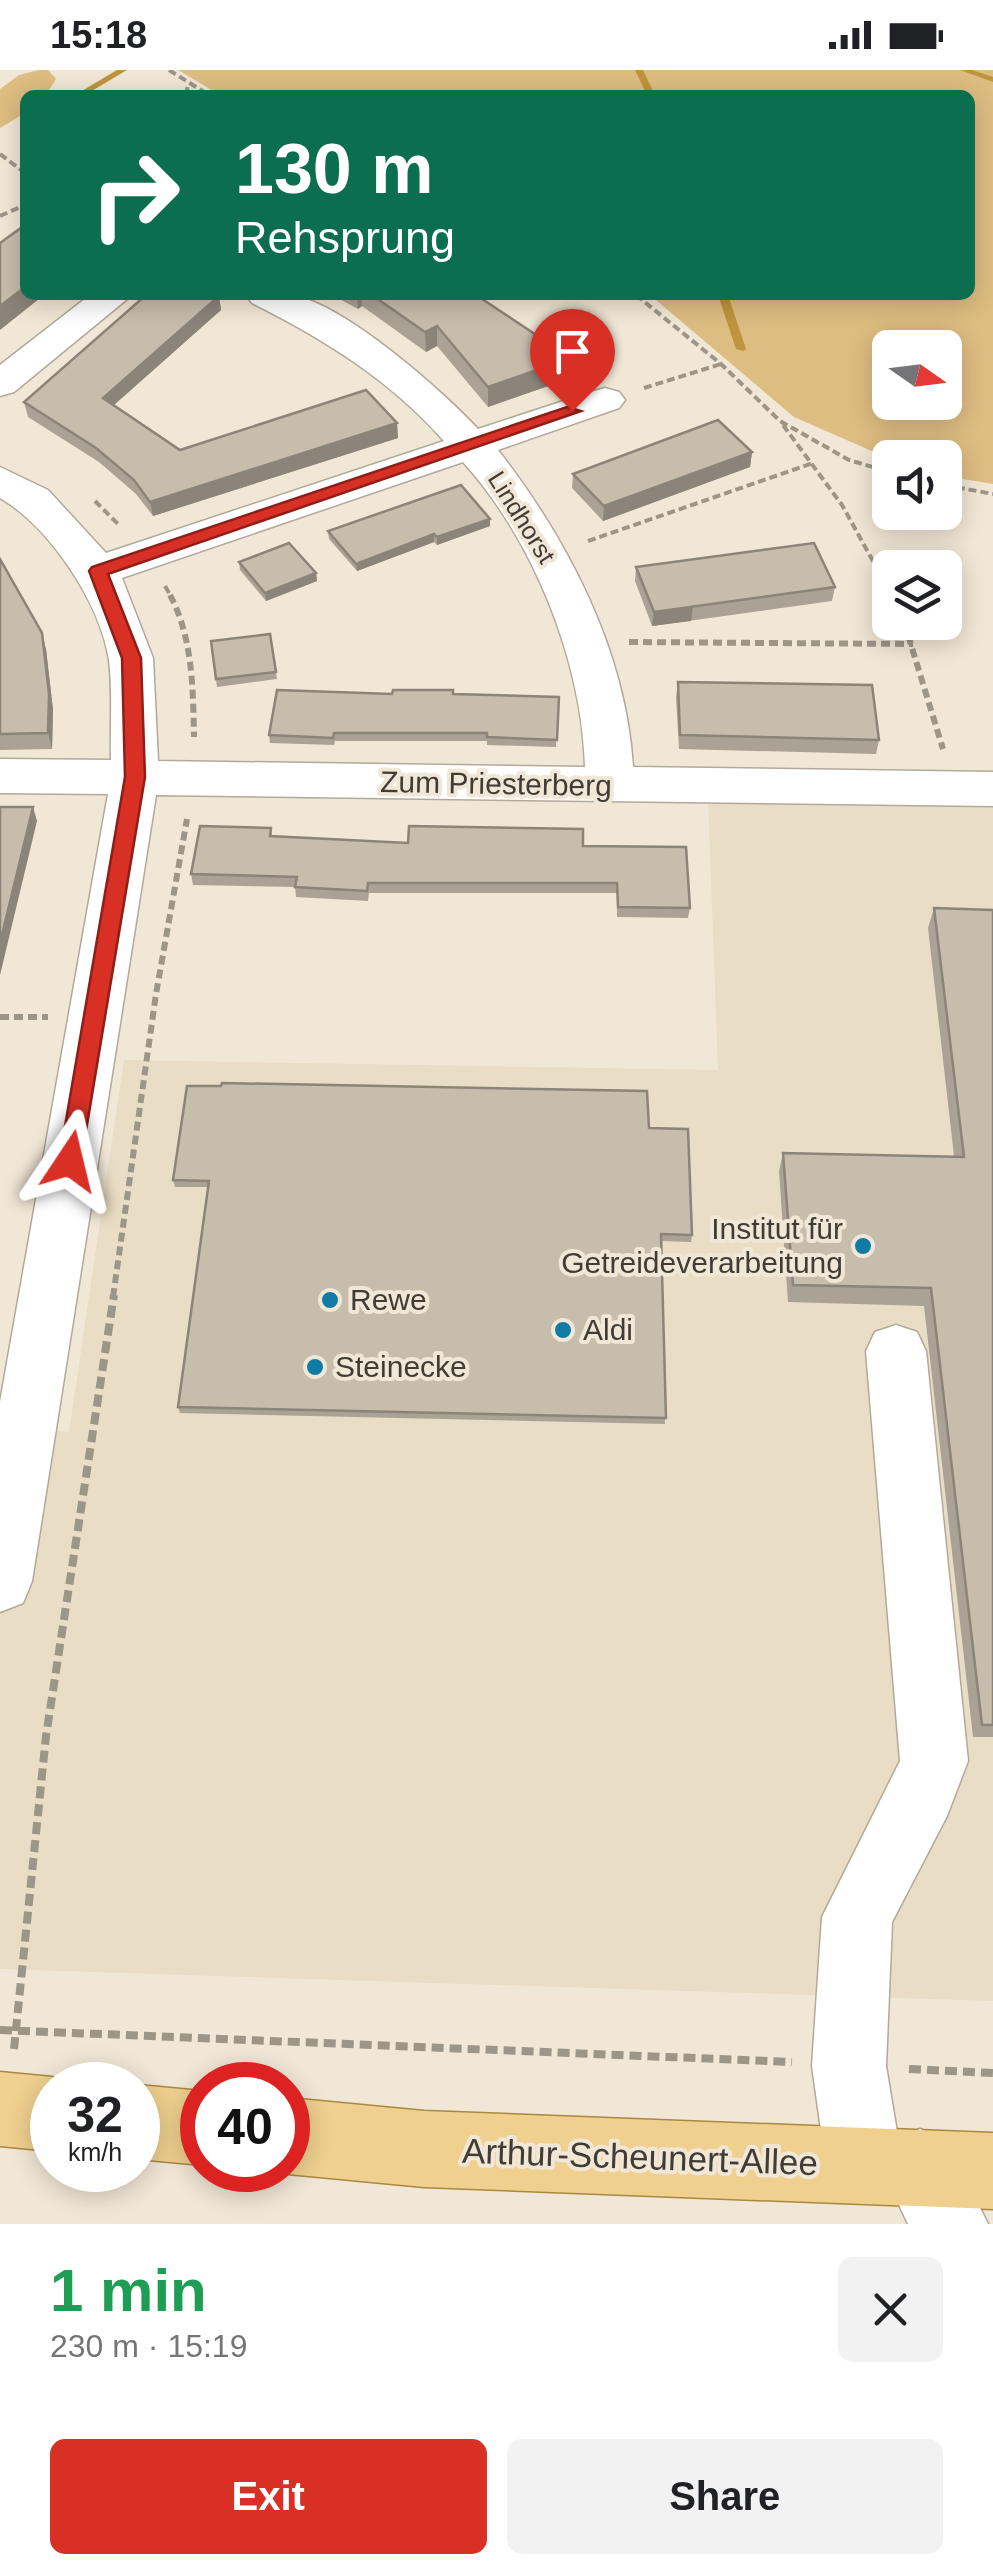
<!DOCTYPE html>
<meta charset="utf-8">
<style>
body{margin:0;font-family:Helvetica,sans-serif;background:#f2f2f2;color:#202124;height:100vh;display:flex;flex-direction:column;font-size:38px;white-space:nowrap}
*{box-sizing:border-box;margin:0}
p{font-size:32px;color:#757577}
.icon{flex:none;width:55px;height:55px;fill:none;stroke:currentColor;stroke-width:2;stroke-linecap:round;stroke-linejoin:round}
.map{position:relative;height:2154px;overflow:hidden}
.sheet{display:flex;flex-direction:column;background:#fff;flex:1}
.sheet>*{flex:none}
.guide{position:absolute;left:20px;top:20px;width:955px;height:210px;border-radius:15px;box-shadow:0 5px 25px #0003;background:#0b6e4f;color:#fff;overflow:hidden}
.needle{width:65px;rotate:104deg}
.buttons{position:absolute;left:872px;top:260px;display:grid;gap:20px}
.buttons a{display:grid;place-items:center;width:90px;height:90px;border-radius:15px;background:#fff;box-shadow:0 5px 25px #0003;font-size:50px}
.speed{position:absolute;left:30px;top:1992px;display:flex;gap:20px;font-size:50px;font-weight:700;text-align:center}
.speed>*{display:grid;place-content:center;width:130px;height:130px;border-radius:50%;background:#fff;box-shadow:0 5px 25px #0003;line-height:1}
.speed small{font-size:25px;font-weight:400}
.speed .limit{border:15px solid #d22;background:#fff;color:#111}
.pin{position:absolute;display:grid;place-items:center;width:85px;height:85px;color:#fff;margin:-102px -42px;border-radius:50% 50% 50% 0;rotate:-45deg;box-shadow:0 0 10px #0007}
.pin .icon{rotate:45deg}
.me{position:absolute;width:110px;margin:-55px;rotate:10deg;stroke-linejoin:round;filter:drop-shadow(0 0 8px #0008)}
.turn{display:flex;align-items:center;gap:35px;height:210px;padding:0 50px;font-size:45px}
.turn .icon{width:130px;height:130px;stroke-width:2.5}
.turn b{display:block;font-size:70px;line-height:85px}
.round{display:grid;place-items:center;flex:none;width:105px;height:105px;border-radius:15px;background:#f2f2f2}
.headline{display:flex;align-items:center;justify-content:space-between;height:170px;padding:0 50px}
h1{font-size:60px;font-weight:700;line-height:75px;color:#1e9e55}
.button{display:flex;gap:20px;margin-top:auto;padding:20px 50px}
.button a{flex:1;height:115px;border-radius:15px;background:#d93025;color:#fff;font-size:40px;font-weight:700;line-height:115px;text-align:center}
.button a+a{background:#f2f2f2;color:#202124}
.status{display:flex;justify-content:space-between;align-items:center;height:70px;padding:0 50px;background:#fff;direction:ltr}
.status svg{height:28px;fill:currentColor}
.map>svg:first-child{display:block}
.built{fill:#eaddc5}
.green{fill:#debd82;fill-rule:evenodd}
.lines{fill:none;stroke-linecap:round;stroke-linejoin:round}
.stream{fill:#bf943e;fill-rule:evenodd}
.minor-casing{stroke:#b2a99a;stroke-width:3}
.major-casing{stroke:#ab8840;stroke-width:3}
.path-far2{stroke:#9c9689;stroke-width:4;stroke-dasharray:8 4;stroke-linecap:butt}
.path-far1{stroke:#9c9689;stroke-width:6;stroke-dasharray:9 5;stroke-linecap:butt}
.path{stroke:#9c9689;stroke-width:8;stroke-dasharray:12 6;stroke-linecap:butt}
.minor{fill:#fff;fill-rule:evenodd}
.major{fill:#efd08f;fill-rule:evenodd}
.wall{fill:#aaa395}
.shaded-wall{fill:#8b8479}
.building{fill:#c6bdad;stroke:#8b8479;stroke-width:2.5}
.route{fill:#d93025;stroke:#8d1f18;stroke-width:2.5}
.poi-dot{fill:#107ca6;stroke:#f1e7d6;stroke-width:4}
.labels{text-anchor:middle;stroke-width:8;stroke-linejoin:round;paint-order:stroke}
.far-street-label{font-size:25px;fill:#403d36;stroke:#f1e7d6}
.street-label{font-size:30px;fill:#403d36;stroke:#f1e7d6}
.poi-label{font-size:30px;fill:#403d36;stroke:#f1e7d6;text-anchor:start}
.near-street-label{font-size:35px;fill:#403d36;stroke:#f1e7d6}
</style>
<div class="status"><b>15:18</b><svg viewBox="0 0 49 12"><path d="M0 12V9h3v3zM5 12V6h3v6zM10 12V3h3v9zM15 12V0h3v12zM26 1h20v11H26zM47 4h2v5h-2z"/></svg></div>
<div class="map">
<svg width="993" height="2154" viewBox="0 0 993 2154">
<rect width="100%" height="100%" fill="#f1e7d6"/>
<path class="built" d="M708,728l285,1v1202l-993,-32v-542l69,5 55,-372 594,10z"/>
<path class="green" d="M39,0h9l8,9 -10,16h-21v18l-25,15v-39l19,-14z
M178,0h815v414l-48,-8v-18l-55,1 -96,-42 -144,-122h320v-200h-750zM890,278h55v54h-55z"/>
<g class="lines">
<path class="stream" d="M117,0h10l-42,25h-10z
M635,0h8l12,25h-8z
M960,0h12l21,7v5z
M718,225h10l18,54 -2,2 -8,-2z"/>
<g class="minor-casing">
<path id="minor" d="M90,225h42l-118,97 -14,4v-31z
M246,225c15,0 32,-2 46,0 52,9 150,95 186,134l113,-37 14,-4 14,4 6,8 -6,8 -121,42c70,90 128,201 135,317l360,5v34l-837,-11 -124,786 -9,22 -23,9v-210l108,-608 -108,-1v-34l111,1c-1,-32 2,-68 -2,-100 -9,-57 -59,-133 -109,-162v-31l48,23 58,63 338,-112c-54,-61 -120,-102 -192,-138zM463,392c71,79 119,199 122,305l-427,-6 -5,-103 -31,-80z
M896,1255l21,7 9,19 42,410 -21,55 -55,106 -6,144 12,72 22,-9 27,11 41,84h-80l-16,-34 -28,13 -27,-11 -11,-27 -14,-99 10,-149 78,-156 -34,-410 9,-19z"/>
</g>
<g class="major-casing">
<path id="major" d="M0,2002l52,5 20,8h-20v66l-52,-5z
M137,2015h1l64,6v74l-64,-6z
M288,2028l136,13 569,22v76l-569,-22 -136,-13 -9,-4h9z"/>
</g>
<path class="path-far2" d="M169,0l40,25
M186,25l2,-10
M0,84l25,19
M0,146l25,-11
M636,225l85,69 59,57 69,39 41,12
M644,318l77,-24
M783,355l59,80 48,87
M945,415l48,9
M95,431l23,23
M588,471l225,-78
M165,516l7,12"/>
<path class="path-far1" d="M170,525c23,43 23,95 24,142
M904,552l39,127
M629,572l284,2
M0,947h48
M113,1227l43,-303 31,-175"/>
<path class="path" d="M0,1960l792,32
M14,1979l32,-313 68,-441
M909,1999l84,4"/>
<use href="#minor" class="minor"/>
<use href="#major" class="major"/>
</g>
<path class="wall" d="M332,225h144l95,83 -83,29 -51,-61 -11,6 -64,-46 -4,3z
M219,226l2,14 -107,95 66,45 217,-27 1,15 -245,78 -17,-22 -37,-32 -71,-45 -4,-15z
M752,382l-2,15 -147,54 -31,-33 1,-14z
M490,456l-53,19 -3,-3 -77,29 -28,-32 -1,-8z
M0,489l46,90 7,61 -1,39 -52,1z
M239,492l77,11 1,8 -51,20 -26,-31z
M636,497l199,20 -3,14 -180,25 -17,-45z
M270,564l7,45 -60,8 -6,-46z
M678,612l201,58 -3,14 -197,-5 -3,-52z
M392,624h61l106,3 -3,50 -69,-2v-4h-152l-1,4 -64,-2 -1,-8z
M271,758l1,8 136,7 175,3 107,62 -2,10 -71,-1v-24h-248l-1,8 -72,-4 -1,-10 -102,-2 -2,-11z
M934,838l59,2v827h-20l-49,-431 -136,-4 -9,-131 4,-18 171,3 -26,-228z
M649,1058l43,107 -1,7 -30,-1 4,183 -485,-11 -2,-6 31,-220h-34l-2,-7z"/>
<path class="shaded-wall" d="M25,217v8h19l-44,35v-24z
M357,225h4l1,11 -4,3z
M219,226l2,14 -115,102 -3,-14z
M437,256v20l-11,6 -1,-20z
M571,288v20l-83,29v-20z
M397,353l1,15 -245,78 -3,-14z
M752,382l-2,15 -147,54 1,-15z
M490,449v7l-53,19v-8z
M434,464v8l-77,29 -1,-7z
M316,503l1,8 -51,20 -1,-8z
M693,536l-2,15 -39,5 2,-14z
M42,563l4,16 7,61 -1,39 -4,-16z
M33,737l4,14 -37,154v-32z"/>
<path class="building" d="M25,155v62l-25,19v-63z
M146,225l73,1 -116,102 77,52 186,-60 31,33 -247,79 -16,-22 -38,-32 -72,-46z
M372,225h104l95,63 -83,29 -51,-61 -12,6z
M718,350l34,32 -148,54 -31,-32z
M461,415l29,34 -53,18 -3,-3 -78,30 -28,-33z
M289,473l27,30 -51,20 -26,-31z
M814,473l21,44 -181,25 -18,-45z
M0,489l42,74 7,61 -1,39 -48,1z
M270,564l6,38 -60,7 -5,-38z
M678,612l194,3 7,55 -199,-5z
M277,620l115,4 1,-4h60v4l106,3 -2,43 -70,-3v-4h-153l-1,5 -64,-3z
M0,737h33l-33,136z
M200,756l71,2 -1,8 138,7 1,-17 174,3v17l103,1 4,61 -72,-1 -1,-24h-249l-1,8 -72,-4 2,-10 -106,-3z
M934,838l59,2v815h-11l-51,-437 -138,-3 -10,-132 181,4z
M222,1013l425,8 2,37 39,1 4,106 -31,-1 5,184 -488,-11 31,-226 -36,-1 14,-94h34z"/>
<path class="route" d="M567,337l14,4 -473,163 33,84 4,119 -64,384 -3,7h-16l-3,-7 66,-384 -3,-119 -33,-87 3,-4z"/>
<g class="poi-dot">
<circle cx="863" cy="1176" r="10"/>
<circle cx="330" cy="1230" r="10"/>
<circle cx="563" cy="1260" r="10"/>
<circle cx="315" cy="1297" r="10"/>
</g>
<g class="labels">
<g class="far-street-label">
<text transform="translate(522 447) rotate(58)" y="9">Lindhorst</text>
</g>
<g class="street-label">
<text transform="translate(496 714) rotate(1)" y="10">Zum Priesterberg</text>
</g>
<g class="poi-label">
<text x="843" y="1169" text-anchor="end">Institut für<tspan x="843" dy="34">Getreideverarbeitung</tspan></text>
<text x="350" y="1240">Rewe</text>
<text x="583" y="1270">Aldi</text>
<text x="335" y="1307">Steinecke</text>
</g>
<g class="near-street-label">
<text transform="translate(640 2087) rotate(2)" y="12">Arthur-Scheunert-Allee</text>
</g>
</g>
</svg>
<div class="buttons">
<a><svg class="needle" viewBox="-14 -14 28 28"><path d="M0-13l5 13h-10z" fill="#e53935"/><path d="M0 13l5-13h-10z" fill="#757577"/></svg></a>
<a><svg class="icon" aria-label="sound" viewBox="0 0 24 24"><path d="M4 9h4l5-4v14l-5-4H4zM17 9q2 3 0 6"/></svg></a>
<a><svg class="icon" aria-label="layers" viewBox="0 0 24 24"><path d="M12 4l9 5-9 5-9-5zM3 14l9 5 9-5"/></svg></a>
</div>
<div class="speed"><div>32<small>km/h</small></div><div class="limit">40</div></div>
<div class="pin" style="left:572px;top:341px;background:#d93025"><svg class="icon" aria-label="arrive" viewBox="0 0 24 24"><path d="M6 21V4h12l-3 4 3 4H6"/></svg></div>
<svg class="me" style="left:70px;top:1091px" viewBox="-20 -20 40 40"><path d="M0-17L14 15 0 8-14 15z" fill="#d93025" stroke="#fff" stroke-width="4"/></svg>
<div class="guide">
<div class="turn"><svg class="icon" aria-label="right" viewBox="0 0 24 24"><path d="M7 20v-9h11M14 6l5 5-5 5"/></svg><div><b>130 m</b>Rehsprung</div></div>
</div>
</div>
<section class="sheet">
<div class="headline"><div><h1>1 min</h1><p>230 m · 15:19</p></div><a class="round"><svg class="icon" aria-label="close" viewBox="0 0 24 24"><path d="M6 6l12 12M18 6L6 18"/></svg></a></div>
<div class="button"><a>Exit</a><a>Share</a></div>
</section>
